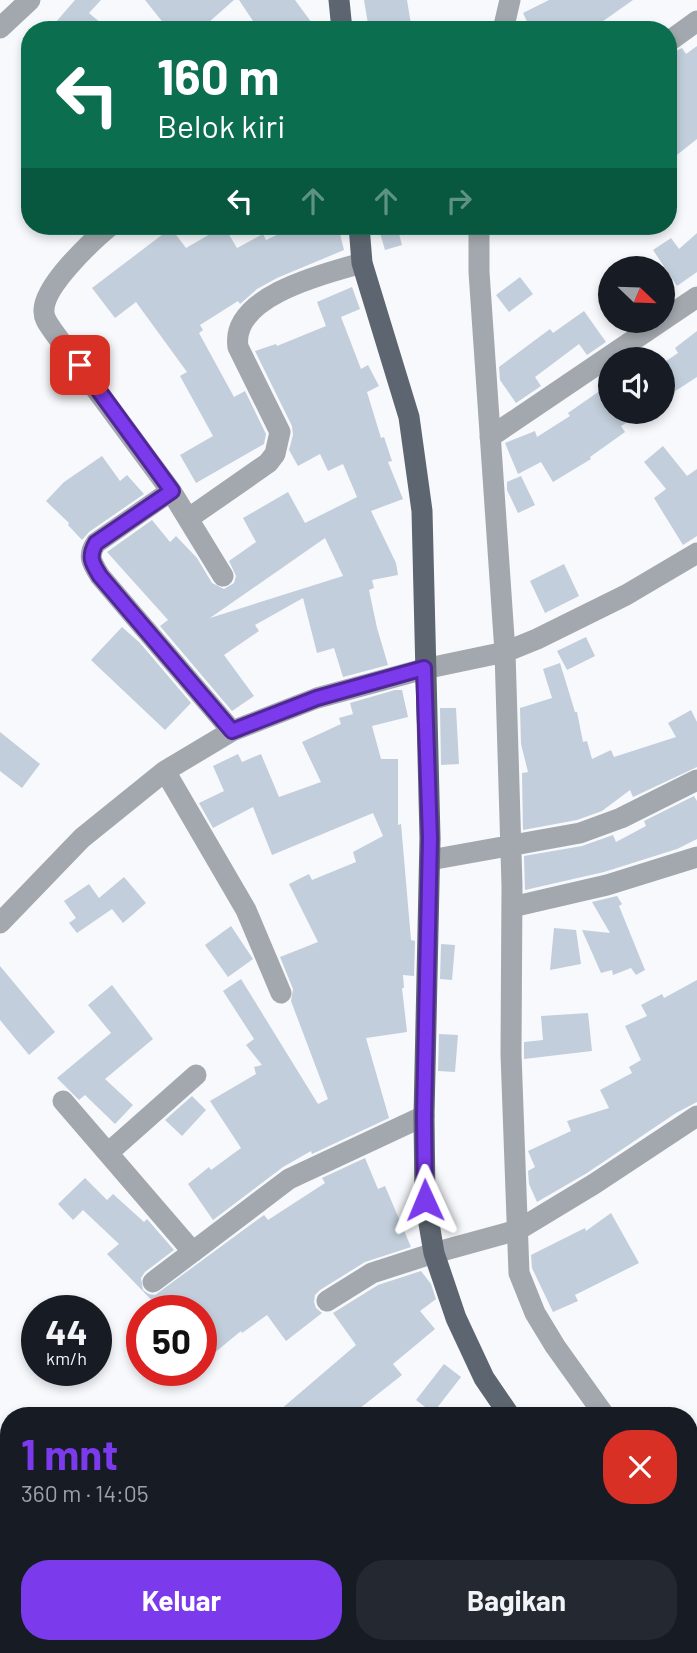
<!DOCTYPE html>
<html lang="id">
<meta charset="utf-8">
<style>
body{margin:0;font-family:Barlow,sans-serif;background:#242831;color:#f1f3f6;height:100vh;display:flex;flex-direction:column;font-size:26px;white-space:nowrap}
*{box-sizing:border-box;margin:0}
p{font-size:23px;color:#9ea1a6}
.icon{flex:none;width:38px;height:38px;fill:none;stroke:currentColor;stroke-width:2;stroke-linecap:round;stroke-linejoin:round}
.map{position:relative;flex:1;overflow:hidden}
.sheet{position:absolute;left:0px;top:1407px;width:698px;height:247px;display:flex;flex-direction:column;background:#171b24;border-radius:28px 28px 0 0;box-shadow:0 4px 10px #0003}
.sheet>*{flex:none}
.hud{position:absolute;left:21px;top:21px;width:656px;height:214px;border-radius:28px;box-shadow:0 4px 10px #0003;background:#0b6e4f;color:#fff;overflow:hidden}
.needle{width:46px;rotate:113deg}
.controls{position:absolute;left:598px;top:256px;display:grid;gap:14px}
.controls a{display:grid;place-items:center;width:77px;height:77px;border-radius:50%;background:#171b24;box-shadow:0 4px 10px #0003;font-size:35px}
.speed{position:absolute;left:21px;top:1295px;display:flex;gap:14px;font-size:35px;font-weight:700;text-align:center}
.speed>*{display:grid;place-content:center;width:91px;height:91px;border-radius:50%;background:#171b24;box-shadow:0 4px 10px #0003;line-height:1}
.speed small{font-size:18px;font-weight:400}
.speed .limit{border:10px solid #d22;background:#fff;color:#111}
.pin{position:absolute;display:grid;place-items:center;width:60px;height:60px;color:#fff;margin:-30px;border-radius:14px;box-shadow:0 4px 10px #0006}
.me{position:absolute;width:77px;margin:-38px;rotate:359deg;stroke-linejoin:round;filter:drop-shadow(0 0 5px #0008)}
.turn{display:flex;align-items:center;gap:24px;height:147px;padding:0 21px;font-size:32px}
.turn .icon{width:91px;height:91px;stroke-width:2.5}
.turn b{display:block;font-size:49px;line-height:60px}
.lanes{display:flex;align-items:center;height:66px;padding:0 21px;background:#0003;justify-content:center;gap:35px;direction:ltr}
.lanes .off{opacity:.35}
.round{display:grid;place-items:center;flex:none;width:74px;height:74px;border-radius:28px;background:#242831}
.overview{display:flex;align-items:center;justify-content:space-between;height:119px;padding:0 21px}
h1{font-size:42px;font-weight:700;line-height:52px;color:#7c3aed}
.action{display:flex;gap:14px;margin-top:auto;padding:14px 21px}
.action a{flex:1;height:80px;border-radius:28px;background:#7c3aed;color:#fff;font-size:28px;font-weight:700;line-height:80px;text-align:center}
.action a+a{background:#242831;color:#f1f3f6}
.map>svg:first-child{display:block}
.green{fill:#f9c89f}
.building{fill:#c2cedb;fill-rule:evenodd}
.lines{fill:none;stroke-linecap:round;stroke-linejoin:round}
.minor{stroke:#a3a8ae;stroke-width:21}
.major{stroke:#5d6670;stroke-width:21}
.route-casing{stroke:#51269a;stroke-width:18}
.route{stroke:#7c3aed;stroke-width:12}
</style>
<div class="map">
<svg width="697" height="1653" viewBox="0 0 697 1653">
<rect width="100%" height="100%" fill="#f7f9fc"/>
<path class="green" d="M281,1645h227l4,8h-235z"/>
<path class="building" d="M75,0h26l-12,13 20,17h-60z
M145,0h89l-34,30h-31z
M239,0h56l22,30h-58z
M364,0h43l5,30h-43z
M549,0h84l-34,24 -2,-3 -14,9h-52l-8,-17z
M697,46v93l-29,23v-107l14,-7 4,6z
M224,226l13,22 26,-14 3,6 30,-14h42l6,24 -67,28 -20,11 -17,15 -2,-3 -38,24 3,5 -4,3 35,64 11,-6 21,43 -2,10 -68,39 -16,-28 33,-19 -33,-60 7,-4 -51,-70 -21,16 -23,-30 79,-60 15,20z
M378,226h19l5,19 -17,5z
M697,233v39l-20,14 -24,-36 18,-12 8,11z
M520,277l13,17 -24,18 -13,-17z
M352,287l8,22 -19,8 20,52 7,-4 11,21 -12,6 14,46 3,-1 8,24 -4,1 15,37 -32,12 25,52 2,12 -26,5 2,8 -5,2 8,38 11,37 -45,12 -9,-29 -17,5 -14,-55 -48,27 4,6 -35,24 30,41 -22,15 -72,-85 8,-6 -61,-68 45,-32 18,22 6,-6 21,22 15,25 12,6 10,-6 2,-7 -7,-15 27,-19 -13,-24 45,-26 17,31 52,-26 -14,-33 -15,7 -8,-17 -22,12 -9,-16 4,-15 -1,-9 -37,-75 21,-7 1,2 49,-20 -9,-24zM325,538l18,38 -133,42z
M584,311l22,31 -19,13 -8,-11 -44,33 6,9 -25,17 -16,-23 -1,-13 51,-38 3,4z
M697,331v46l-34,22v-36l15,-10 -3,-5z
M611,383v28h36l-26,15 4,6 -35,25 1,2 -38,23 -12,-20 -23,12 -13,-31 30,-12 2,6 33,-21 -2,-3z
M663,446l24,30 10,-7v67l-14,9 -29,-47 12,-9 -22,-27z
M102,456l18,25 7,-6 17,19 -55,38 -7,8 -14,-15 1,-2 -23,-22 18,-19z
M521,476l14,29 -17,8 -11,-23v-8z
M564,564l15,32 -34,17 -15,-32z
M122,627l18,16 51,60 -26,27 -74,-70z
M586,637l9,19 -28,14 -10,-19z
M560,663l15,49h2l6,30 4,-1 5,18 19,-9 3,7 62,-20 -8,-14 23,-13 6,12v45l-64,30 -3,-7 -28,21 -25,9 -54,10 -1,-57 6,-1 -7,-28 -1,-36 32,-10 -9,-29z
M395,690h7l6,27 -36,9 9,33h17v66l3,-1 10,116 4,1 -1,35 -11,-1 1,13h-2l5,44 -41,6 23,80 -77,36 -1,-3 -28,16 -70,53 -25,-36 21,-17 2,3 30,-22 -31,-47 46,-27 -2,-7 8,-2 -16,-20 8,-6 -31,-48 18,-12 77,125 10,-5 -37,-98 2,-12 -13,-32 38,-15 -29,-58 20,-10 3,6 44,-18 -3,-10 30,-16 -10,-23 -101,42 -19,-48 -40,21 -14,-25 25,-12 -11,-25 25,-12 4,8 19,-8 18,43 42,-15 -19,-40 39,-18 -2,-6 14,-4 -3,-11z
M440,708h16l3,56 -18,1z
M0,732l40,32 -18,24 -22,-17z
M694,796l3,5v38l-20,10 -73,23 -79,18 -1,-34 58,-10 31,-11 3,7 30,-16 -2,-5z
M124,877l22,26 -23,20 -11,-14 -35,24 -8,-10 7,-5 -12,-17 25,-17 10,14z
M617,896l5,8 -3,2 26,64 -9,5 -5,-7 -18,7 -1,-5 -11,3 -19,-43 28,3 -18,-31z
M231,926l22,33 -25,18 -23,-32z
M554,928l22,2 5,34 -31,6z
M441,944l14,1 -3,35 -12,-1z
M0,966l55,66 -26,23 -29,-35z
M697,980v122l-21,11 -89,60 -50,29 -8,-18 -1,-13 7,-4 -7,-16 43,-20 -4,-10 42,-13 -9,-18 32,-17 -3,-6 12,-7 -16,-34 22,-10 -6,-11 21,-11 2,4z
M112,985l41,54 -48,40 28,26 -18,19 -30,-29 -6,5 -22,-22 54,-45 -23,-28z
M588,1013l4,38 -68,8v-17l19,-2 -2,-24z
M439,1034l19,1 -3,37 -17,-1z
M192,1096l14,14 -24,26 -17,-16z
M365,1158l13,31 7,-3 26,61 -46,15 -45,28 -5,5 -1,7 2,6 6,5 -36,28 -19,-26 -25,18 -1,-2 -40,33v-53h-39l-55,-57 12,-10 -36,-34 -10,10 -15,-16 27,-26 22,22 6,-6 31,28 3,-3 27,31 -29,22 -4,6 2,12 6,4 6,1 109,-80 4,5 57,-37 -3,-5z
M611,1213l28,50 -64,32 3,6 -25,11 -21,-44 -1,-13 54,-27 1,3z
M421,1271l10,13 5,15 -16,12 15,18 -42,35 9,11 -52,41h-77l83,-71 -23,-32 45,-28z
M444,1364l17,13 -28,36 -17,-13z"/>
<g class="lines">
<path class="minor" d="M0,28l30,-28
M503,30l7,-30
M668,42l29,-21
M110,226c-18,15 -68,61 -66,86 0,7 5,13 9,19l118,160 -75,52c-9,13 -4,20 4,33l132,155
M479,226v46l26,380 7,234 -1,168 8,219 16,40 20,33 50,70
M663,320l34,-23
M490,437l173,-117
M171,491l52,85
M189,518l79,-55 7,-9 5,-22 -42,-85c-8,-51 88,-74 124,-84
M165,771l81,139 35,83
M430,860l150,-27 41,-15 76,-38
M512,907l95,-22 90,-28
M0,923l82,-85 83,-67 67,-40 85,-33 107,-29 81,-17 32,-13 89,-44 71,-42
M63,1101l130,151
M108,1153l88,-78
M153,1282l136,-103 135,-63
M327,1301l45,-28 62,-20 84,-23 76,-46 103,-68
M690,1537l7,10"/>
<path class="major" d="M339,0l3,30
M359,226l3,37 47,154 13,94 8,327 -6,278 1,84 9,53 22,65 28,60 26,38
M665,1645l5,8"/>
</g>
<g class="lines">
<g class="route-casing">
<path id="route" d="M80,365l92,126 -76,52c-8,14 -4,20 4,33l132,155 85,-33 107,-30 6,170 -6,278 1,84"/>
</g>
<use href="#route" class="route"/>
</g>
</svg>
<div class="controls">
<a><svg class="needle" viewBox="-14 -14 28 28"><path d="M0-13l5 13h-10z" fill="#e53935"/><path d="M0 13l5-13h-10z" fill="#9ea1a6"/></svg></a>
<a><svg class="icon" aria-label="sound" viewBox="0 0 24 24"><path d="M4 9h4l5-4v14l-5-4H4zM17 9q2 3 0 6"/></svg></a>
</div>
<div class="speed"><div>44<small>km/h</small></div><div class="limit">50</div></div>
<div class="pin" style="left:80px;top:365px;background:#d93025"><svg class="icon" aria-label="arrive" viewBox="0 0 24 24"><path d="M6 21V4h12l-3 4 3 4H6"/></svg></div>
<svg class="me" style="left:425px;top:1200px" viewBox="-20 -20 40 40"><path d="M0-17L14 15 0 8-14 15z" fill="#7c3aed" stroke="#fff" stroke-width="4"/></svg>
<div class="hud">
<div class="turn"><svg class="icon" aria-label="left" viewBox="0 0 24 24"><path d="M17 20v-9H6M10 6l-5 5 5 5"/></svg><div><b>160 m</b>Belok kiri</div></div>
<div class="lanes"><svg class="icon" aria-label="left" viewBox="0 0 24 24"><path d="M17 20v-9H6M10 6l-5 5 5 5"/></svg><svg class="icon off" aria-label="ahead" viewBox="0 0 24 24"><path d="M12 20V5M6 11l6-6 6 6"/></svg><svg class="icon off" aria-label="ahead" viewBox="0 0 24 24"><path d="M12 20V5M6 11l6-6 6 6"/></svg><svg class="icon off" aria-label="right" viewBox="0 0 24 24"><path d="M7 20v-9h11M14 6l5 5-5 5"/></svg></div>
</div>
<section class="sheet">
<div class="overview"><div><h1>1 mnt</h1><p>360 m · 14:05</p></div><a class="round" style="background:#d93025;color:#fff"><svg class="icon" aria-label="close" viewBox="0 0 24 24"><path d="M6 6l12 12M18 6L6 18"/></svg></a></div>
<div class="action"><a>Keluar</a><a>Bagikan</a></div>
</section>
</div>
